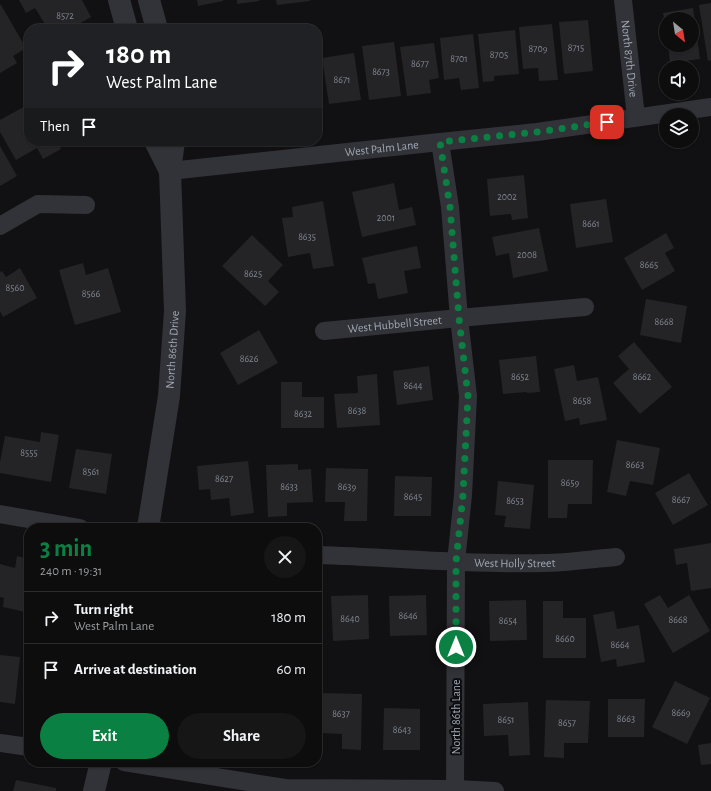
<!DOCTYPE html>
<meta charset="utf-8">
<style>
body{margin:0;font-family:"Alegreya Sans",sans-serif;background:#161617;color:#f1f3f6;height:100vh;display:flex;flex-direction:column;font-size:15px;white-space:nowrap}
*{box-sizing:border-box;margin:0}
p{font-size:13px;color:#9a9c9e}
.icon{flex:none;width:22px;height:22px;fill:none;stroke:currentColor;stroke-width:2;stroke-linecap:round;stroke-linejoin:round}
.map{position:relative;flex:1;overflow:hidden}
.side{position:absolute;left:24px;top:523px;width:298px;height:244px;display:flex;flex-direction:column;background:#0d0d0e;border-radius:16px;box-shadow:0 1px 3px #0004,0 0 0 1px #2d2d2e}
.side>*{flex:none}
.hud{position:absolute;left:24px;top:24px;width:298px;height:122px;border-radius:16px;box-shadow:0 1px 3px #0004,0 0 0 1px #2d2d2e;background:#202124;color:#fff;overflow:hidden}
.needle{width:26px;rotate:150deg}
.fabs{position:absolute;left:659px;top:12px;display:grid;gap:8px}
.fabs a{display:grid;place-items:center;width:40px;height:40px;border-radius:50%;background:#0d0d0e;box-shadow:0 1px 3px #0004,0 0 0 1px #2d2d2e;font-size:20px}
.pin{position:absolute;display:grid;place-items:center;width:34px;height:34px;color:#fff;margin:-17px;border-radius:8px;box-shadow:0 2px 6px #0006}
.me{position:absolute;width:44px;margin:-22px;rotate:0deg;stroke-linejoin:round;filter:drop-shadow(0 0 3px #0008)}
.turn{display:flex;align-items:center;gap:14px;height:84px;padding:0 16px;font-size:18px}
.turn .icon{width:52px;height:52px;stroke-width:2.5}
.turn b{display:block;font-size:28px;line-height:34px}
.then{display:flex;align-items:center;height:38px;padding:0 16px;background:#0003;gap:8px;font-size:15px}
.round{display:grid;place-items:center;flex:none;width:42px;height:42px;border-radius:21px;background:#161617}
.overview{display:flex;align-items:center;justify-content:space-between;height:68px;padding:0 16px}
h1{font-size:24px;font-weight:700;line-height:30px;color:#0b8043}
.button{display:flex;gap:8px;margin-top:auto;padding:8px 16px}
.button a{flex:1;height:46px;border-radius:24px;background:#0b8043;color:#fff;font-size:16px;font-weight:700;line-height:46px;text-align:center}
.button a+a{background:#161617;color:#f1f3f6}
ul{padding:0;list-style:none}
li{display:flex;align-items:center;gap:12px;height:52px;padding:0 16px;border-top:1px solid #2d2d2e}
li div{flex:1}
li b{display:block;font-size:15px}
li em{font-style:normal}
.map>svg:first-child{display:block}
.building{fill:#242427}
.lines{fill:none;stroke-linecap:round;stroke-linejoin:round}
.minor{stroke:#323338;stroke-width:18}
.tertiary{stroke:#323338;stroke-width:22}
.route{stroke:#0b8043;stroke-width:7;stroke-dasharray:0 12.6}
.labels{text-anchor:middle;stroke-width:4;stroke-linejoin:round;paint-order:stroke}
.number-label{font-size:10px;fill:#818791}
.street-label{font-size:12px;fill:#a1a9b5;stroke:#0c0c0e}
</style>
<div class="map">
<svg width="711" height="791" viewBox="0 0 711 791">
<rect width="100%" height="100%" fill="#111113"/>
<path class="building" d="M19,0h63l9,17 -21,12h-22l-13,-21 -9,5z
M197,0h26v1l-25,5z
M237,0h22v1l-22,3z
M276,0h34v1l-33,4z
M711,3v57l-3,1 -9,-56z
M0,5h1l25,43 -13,8 4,7 -17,10z
M693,8l7,51 -30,4 -2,-18h24v-26h-26v5h-1l-2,-11z
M588,20l5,51 -29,3 -5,-52z
M552,24l6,56 -19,1 -1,-13 -15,1 -4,-42z
M515,30l4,44 -25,2v5l-11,1 -5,-48z
M473,34l6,54 -18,2 -2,-12 -15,2 -4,-42z
M394,42l7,54 -32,4 -7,-54z
M434,43l5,35 -10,2 2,13 -24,3 -7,-49z
M354,53l7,47 -32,4 -7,-46z
M317,82h1l2,27h-3z
M29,104v37h28l4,8 -18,10 -6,-11 -21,12 -16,-28v-12z
M0,146l17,30 -17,10z
M524,175l4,43 -16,2 -1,-6 -21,2 -3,-37z
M394,183l5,27 13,-3 4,18 -54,12 -10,-45z
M606,199l7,43 -37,6 -6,-44z
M323,201l11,65 -21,3 -3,-16 -22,4 -6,-39 11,-1 -1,-10z
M539,228l9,43 -35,7 -4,-25 -13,3 -4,-19z
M666,233l8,15 -9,5 10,18 -33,19 -18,-32z
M252,235l31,30 -15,16 11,11 -14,14 -43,-40z
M417,246l4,22 -17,3 4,22 -30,6 -3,-16 -7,1 -6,-26z
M83,263l3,12 22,-7 13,44 -46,13 -16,-55z
M20,268l17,30 -34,19 -3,-6v-39l2,-1 4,6z
M646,299l41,7 -6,37 -41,-8z
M259,330l19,33 -40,22 -18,-32z
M634,342l38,45 -32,27 -27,-31 16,-14 -11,-13z
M536,356l4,36 -13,1v-1l-24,2 -4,-34z
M574,365l3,16 21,-4 9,43 -27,5 -1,-7 -14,3 -11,-52z
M429,366l4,34 -36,5 -4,-34z
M377,374l3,51 -43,3 -3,-34 24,-1 -1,-17z
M281,382h21v15h22v31h-43z
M41,432l18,3 -8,47 -51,-9v-11l5,-26 35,6z
M617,440l43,8 -7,37 -23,-4 -4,15 -19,-4z
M76,449l36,5 -6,40 -37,-6z
M548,460h45l-1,44h-24l-1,14h-19z
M248,461l6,52 -23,3 -2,-18 -18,2 -1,-11 -11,1 -2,-24z
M298,464v6l13,-1 2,33 -26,1v13l-19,1 -2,-52z
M326,468l42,1 -1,52h-23l1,-19h-20z
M689,473l19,32 -35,20 -18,-32z
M395,476l37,1 -1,39h-37z
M498,481l36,4 -4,44 -26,-2 2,-11 -11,-1z
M711,543v45l-20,3 -4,-28 -11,2 -2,-16z
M17,556l12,3v35l-4,18 -22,-5 1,-9 -4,-1v-33l15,4z
M368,595l1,44 -36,2 -2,-45z
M426,595l1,40 -37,1 -1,-40z
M660,595l8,13 21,-13 21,36 -37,22 -29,-49z
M526,600l1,40 -37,1 -1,-40z
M543,601h20v17h23v40h-43z
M317,607h4l2,39h-6z
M614,611l3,18 22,-4 6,37 -28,5 -1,-8 -15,3 -8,-47z
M0,655l20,2 -5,47 -15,-2z
M675,681l35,17 -23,46 -35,-17z
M320,693l42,1 -1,56 -19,-1v-15l-22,-1z
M608,699h37l-1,38h-36z
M546,700l44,1 -2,42h-24v15l-20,-1z
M528,702l2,53 -21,1 -1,-21 -24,1 -1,-32z
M384,708l36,1v41h-37z
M711,743v21l-10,1 -3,-20z
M16,780l40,8v3h-43z"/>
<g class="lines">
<g class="minor">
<path id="s1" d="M623,0l13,117"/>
<path d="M440,142l10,65 9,111 9,78 -5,99 -7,67 -1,229"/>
<path id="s2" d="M170,171l270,-29 97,-10 174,-25"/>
<path d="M0,226l38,-22 48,1"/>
<path id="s3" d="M324,331l135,-13 126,-11"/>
<path d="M0,514l80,14"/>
<path id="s4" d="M317,555c75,2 151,10 226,8 24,0 49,-4 73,-6"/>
<path d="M0,743l29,4"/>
<path d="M124,762l161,26 171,1 39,2"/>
</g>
<g class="tertiary">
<path d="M119,0l8,29"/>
<path d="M149,0l8,29"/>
<path d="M155,141l15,30"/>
<path id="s5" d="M148,528l21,-132 6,-85 -5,-140 4,-30"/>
<path d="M94,791l7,-29"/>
</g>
</g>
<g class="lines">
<path class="route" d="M456,647v-85l7,-67 5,-99 -9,-78 -9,-111 -10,-65 97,-10 70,-10"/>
</g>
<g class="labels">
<g class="number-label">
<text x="65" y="19">8572</text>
<text x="576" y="51">8715</text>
<text x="538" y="52">8709</text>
<text x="499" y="58">8705</text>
<text x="459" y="62">8701</text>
<text x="420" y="67">8677</text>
<text x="381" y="75">8673</text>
<text x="342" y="83">8671</text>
<text x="507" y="200">2002</text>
<text x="386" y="221">2001</text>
<text x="591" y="227">8661</text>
<text x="307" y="240">8635</text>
<text x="527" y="258">2008</text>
<text x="649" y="268">8665</text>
<text x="253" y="277">8625</text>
<text x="15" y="291">8560</text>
<text x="91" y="297">8566</text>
<text x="664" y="325">8668</text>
<text x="249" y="362">8626</text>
<text x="520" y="380">8652</text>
<text x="642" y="380">8662</text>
<text x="413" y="389">8644</text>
<text x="582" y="404">8658</text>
<text x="357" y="414">8638</text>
<text x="303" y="417">8632</text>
<text x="29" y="456">8555</text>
<text x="635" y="468">8663</text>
<text x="91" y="475">8561</text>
<text x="224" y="482">8627</text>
<text x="570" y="486">8659</text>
<text x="289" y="490">8633</text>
<text x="347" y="490">8639</text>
<text x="413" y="500">8645</text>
<text x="681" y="503">8667</text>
<text x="515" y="504">8653</text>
<text x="408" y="619">8646</text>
<text x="350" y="622">8640</text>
<text x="678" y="623">8668</text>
<text x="508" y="624">8654</text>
<text x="565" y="642">8660</text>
<text x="620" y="648">8664</text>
<text x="681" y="716">8669</text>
<text x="341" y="717">8637</text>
<text x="626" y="722">8663</text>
<text x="506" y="723">8651</text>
<text x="567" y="726">8657</text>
<text x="402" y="733">8643</text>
</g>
<g class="street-label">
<text dy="4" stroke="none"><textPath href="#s1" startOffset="59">North 87th Drive</textPath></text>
<text dy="4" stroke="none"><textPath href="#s2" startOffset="213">West Palm Lane</textPath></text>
<text dy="4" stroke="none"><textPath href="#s3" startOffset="71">West Hubbell Street</textPath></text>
<text dy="4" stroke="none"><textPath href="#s5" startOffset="180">North 86th Drive</textPath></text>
<text dy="4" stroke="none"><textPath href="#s4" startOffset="198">West Holly Street</textPath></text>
<text transform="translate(456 717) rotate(-90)" y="4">North 86th Lane</text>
</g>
</g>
</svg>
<div class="fabs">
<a><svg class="needle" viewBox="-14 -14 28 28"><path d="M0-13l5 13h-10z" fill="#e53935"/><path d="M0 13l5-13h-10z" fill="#9a9c9e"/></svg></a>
<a><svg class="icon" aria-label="sound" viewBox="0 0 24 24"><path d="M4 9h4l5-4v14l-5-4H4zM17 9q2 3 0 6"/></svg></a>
<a><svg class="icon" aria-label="layers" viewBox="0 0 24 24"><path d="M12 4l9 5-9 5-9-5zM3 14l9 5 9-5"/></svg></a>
</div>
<div class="pin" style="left:607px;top:122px;background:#d93025"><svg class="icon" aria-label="arrive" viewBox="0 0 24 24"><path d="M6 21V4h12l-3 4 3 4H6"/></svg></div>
<svg class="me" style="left:456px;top:647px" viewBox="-20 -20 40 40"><circle r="17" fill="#0b8043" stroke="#fff" stroke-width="3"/><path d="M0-11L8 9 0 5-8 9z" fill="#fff"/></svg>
<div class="hud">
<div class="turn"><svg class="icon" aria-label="right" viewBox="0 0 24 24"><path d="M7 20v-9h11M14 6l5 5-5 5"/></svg><div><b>180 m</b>West Palm Lane</div></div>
<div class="then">Then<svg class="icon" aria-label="arrive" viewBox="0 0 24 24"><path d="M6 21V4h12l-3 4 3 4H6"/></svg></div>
</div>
<section class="side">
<div class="overview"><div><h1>3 min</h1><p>240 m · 19:31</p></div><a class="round"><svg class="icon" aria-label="close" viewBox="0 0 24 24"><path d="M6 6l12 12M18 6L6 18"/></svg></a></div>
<ul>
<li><svg class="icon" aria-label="right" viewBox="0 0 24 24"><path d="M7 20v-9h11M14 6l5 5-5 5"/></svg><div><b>Turn right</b><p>West Palm Lane</p></div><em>180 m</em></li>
<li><svg class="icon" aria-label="arrive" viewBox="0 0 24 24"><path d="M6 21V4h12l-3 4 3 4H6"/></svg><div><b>Arrive at destination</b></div><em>60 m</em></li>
</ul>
<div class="button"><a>Exit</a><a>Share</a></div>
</section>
</div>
